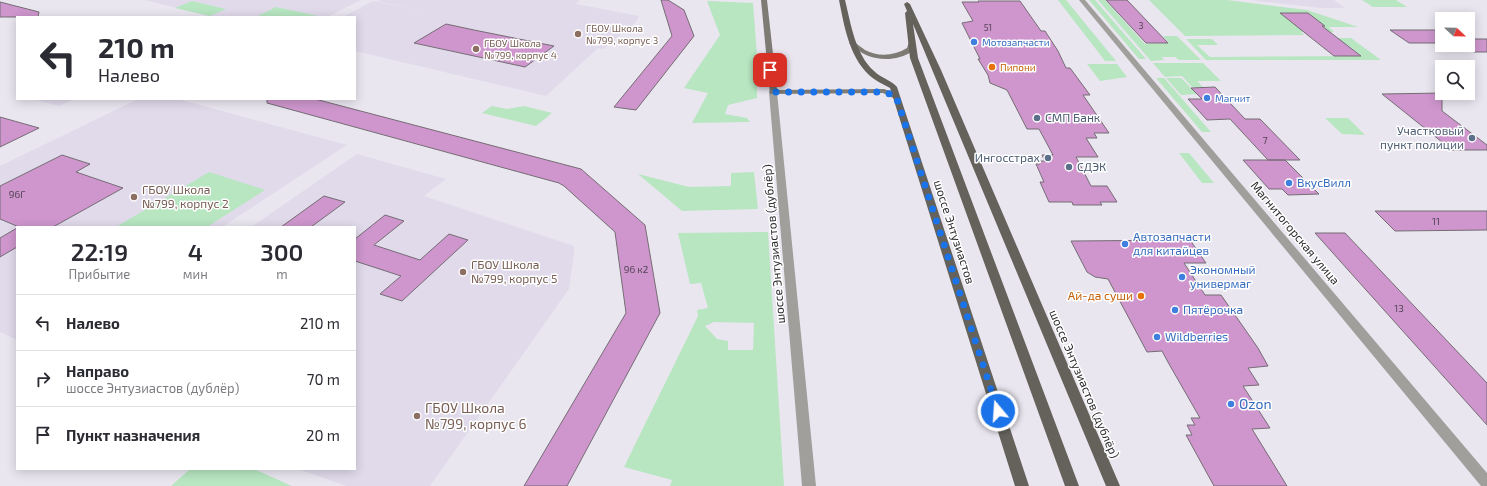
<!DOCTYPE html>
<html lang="ru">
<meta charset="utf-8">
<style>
body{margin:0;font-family:"Exo 2",sans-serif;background:#f7f7f7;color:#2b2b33;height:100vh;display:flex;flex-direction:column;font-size:15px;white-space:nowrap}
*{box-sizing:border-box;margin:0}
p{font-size:13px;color:#7c7c81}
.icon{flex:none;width:22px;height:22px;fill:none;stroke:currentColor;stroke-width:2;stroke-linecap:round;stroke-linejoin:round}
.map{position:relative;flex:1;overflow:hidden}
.sheet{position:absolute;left:16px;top:226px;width:340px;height:244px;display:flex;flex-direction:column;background:#fff;border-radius:0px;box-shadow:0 2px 10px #0003}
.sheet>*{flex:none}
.guide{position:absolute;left:16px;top:16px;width:340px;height:84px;border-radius:0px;box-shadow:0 2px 10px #0003;background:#fff;color:#2b2b33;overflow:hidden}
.needle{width:26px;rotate:112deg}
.controls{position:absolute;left:1435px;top:12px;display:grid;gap:8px}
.controls a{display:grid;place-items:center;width:40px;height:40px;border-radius:0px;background:#fff;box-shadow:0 2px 10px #0003;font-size:20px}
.pin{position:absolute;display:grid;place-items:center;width:34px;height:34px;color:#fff;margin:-17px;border-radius:8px;box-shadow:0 2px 6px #0006}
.me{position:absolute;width:44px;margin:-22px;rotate:342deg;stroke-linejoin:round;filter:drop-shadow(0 0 3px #0008)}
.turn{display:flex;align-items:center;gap:14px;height:84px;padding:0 16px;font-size:18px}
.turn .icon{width:52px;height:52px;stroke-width:2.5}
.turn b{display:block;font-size:28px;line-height:34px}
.eta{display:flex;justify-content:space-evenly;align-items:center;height:68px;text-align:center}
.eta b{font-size:24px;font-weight:600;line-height:28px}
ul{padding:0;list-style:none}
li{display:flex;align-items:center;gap:12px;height:56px;padding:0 16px;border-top:1px solid #e1e1e2}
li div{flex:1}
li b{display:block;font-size:15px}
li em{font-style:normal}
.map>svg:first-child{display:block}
.built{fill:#e0daeb}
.green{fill:#b7e6c1;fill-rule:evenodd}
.building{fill:#ce96cd;stroke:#756d74}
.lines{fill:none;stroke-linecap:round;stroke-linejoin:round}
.minor{fill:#a09f9b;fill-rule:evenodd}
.tertiary{fill:#a09f9b;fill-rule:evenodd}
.secondary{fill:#7e7b75;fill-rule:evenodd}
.primary{fill:#65625b;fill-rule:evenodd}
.route{stroke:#1a73e8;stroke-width:7;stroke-dasharray:0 12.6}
.education-dot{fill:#8d6e63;stroke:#fff;stroke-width:1.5}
.shop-dot{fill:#3f7fe0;stroke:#fff;stroke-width:1.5}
.food-dot{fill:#e8710a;stroke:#fff;stroke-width:1.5}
.service-dot{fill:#5c6f8a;stroke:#fff;stroke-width:1.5}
.labels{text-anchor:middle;stroke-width:3;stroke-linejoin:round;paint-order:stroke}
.far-number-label{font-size:9px;fill:#544555}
.far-education-label{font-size:10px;fill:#785e54;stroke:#fff;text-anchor:start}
.far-shop-label{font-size:10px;fill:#366cbe;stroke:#fff;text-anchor:start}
.far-food-label{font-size:10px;fill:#c56008;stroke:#fff;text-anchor:start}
.number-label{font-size:10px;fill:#544555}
.service-label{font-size:12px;fill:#4e5e75;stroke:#fff;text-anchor:start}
.shop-label{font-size:12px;fill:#366cbe;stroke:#fff;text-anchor:start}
.education-label{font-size:12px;fill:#785e54;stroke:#fff;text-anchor:start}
.street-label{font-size:12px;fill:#2b2a2d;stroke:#fff}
.food-label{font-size:12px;fill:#c56008;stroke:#fff;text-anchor:end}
.near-shop-label{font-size:14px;fill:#366cbe;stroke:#fff;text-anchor:start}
.near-education-label{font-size:14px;fill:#785e54;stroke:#fff;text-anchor:start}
</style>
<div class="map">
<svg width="1487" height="486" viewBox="0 0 1487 486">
<rect width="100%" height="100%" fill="#eae6f0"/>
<path class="built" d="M145,0h216l-34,17h-115z
M380,0h200l-4,4 63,12 -3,6 -29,24 -3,3 -6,-1 -52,48 -191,-45v-34h-12l30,-16 51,10 -47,-10z
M1251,0h83l11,8h-24z
M33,99h42l-16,7z
M138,99h40l169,46 -125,82h-205v113l-17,-8v-166z
M357,154l89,25 -22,17 150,50v8l-5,35 -139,197h-84l-48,-17h57v-242h-104z"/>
<path class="green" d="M1058,0h8l50,61h-11z
M1089,0h6l51,59h-7z
M1098,0h7l40,44 24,-1 -6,-7h14l24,24h-22l-4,-3h-13l2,3 -13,1z
M1149,0h78l80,10 51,17h-29l5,5h-33l3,3 -119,1z
M1362,0h34l11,7h-34z
M192,1l34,8 -16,7 -35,-8z
M707,1l46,2 4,52v43l-29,7 -3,9 22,4 3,4 -58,1 16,-30 -24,-5 36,-53z
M276,7l42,9 -62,1z
M1322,38h29l30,22h-175l-20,-21h26l6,6h-21l13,12 152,-1 -14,-11h-18z
M1153,63h50l18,18h-24l6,6h-11l-10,-11 -17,1z
M1087,64h30l10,13 -27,4z
M1156,78h8l47,54h-9z
M1166,78h15l16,16 -16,1z
M492,106l15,3 17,-3 28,7 -16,13 -54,-13z
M1325,118h23l17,17 -23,-1z
M1179,153h10l25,30h-12z
M209,172l56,18 -58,37h-91z
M754,172l4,37 -76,2 -44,-37 51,13 42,-1v-13z
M768,232l16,254h-114l2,-6 -48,-13 74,-151 -1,-6 11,-2 -7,-25 -11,1 -12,-51zM714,322l40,1 -1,27h-25v-9l-11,-2 -12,-13z
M190,469h64l38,17h-121z"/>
<path class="building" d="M661,0h7l16,10 10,26 -58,74 -22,-3 58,-71z
M1106,0h21l41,43h-22z
M978,1h42l21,30h4l13,20 8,17h4l20,27h-7l26,38h-15l3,5h-11l12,19h-22l15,29h16l10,16h-17l2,3h-29l-1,-3h-23l-9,-20h4l-8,-18h4l-2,-3h7l-3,-6h11l-14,-26h-12l-20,-39 -17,-7 -2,-8 -10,-16h2l-18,-36 11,-2 -11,-19h17z
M0,2l39,10 -1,5h-38z
M1280,13h28l17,13h-3l39,30h-27z
M446,24l28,6 80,16 -29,21 -111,-24z
M1390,30h52v13h-33z
M1468,39h19v13h-13l-11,-7h5z
M1215,87l30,32h15l40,41h-32l-38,-41 -23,1 -19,-21h14l-11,-11z
M1442,93v18l45,34v5h-35l-70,-56z
M267,99h48l266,70 64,56 15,88 -93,173h-43l102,-173 -11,-81 -51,-46 -5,-3 -292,-80z
M0,117l39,11 -39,19z
M62,155l28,9 -14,8 47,16 -70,39h-34l-19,-8v-33z
M1243,160h42l34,34 -31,1 -6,-6h-13z
M324,196l21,6 -34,25h-30z
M1375,211h112v19l-92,1z
M385,215l19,6 -30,24 46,15 29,-26 19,6 -66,61 -22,-7 21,-18 -46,-15v-22z
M17,228v19l-17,10v-19z
M1315,233h30l142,150v42z
M1190,240l16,23h-22l21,32h16l37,53 10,18 -20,2 11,17 -16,1 27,42 -18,1 35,57h-73l-28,-51h6l-5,-10h8l-4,-7h9l-31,-54 -7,-13 -15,1 -39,-73 -13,-2 -8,-5 -16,-31z"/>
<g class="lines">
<path class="minor" d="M1079,0h6l402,473v13h-6z"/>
<path class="tertiary" d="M770,90h3l4,2 39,394h-14l-33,-394z"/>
<path class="secondary" d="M761,0h6l10,90 107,-1 15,5v4h-6l-10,-5 -113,1z
M852,41c5,2 8,6 13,9 13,7 29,6 42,-2l2,-6 5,1 -1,8c-20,13 -46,10 -63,-7l-1,-1z"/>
<path class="primary" d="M839,0h6c6,24 10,54 29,71 7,7 17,9 23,16l132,399h-14l-125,-398c-7,-4 -16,-8 -21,-13 -20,-19 -25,-50 -30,-75z
M907,2l3,2 31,66 179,416h-14l-193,-462 5,34 161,428h-14l-155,-428 -5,-45 2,-2 -3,-7z"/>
</g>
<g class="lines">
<path class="route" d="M770,70l3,22h111l12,4 102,315"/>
</g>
<g class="education-dot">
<circle cx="578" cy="34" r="4"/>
<circle cx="476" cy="49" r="4"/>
<circle cx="134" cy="197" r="4"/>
<circle cx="463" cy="272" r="4"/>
<circle cx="417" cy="416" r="4"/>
</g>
<g class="shop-dot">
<circle cx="974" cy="42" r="4"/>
<circle cx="1207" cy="98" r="4"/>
<circle cx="1289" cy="183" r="4"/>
<circle cx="1125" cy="244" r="4"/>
<circle cx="1182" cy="277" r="4"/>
<circle cx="1175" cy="310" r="4"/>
<circle cx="1157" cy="337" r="4"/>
<circle cx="1231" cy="404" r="4"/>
</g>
<g class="food-dot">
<circle cx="992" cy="67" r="4"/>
<circle cx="1141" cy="296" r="4"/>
</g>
<g class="service-dot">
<circle cx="1037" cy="118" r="4"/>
<circle cx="1472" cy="138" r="4"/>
<circle cx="1048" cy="158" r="4"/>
<circle cx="1069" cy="167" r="4"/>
</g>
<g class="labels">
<g class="far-number-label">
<text x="1141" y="29">3</text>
<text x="988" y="31">51</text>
</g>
<g class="far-education-label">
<text x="586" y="32">ГБОУ Школа<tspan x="586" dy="12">№799, корпус 3</tspan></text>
<text x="484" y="47">ГБОУ Школа<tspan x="484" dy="12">№799, корпус 4</tspan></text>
</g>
<g class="far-shop-label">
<text x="982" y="46">Мотозапчасти</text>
<text x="1215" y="102">Магнит</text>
</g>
<g class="far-food-label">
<text x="1000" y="71">Пипони</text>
</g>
<g class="number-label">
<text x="1265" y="144">7</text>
<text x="17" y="198">96Г</text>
<text x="1436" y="225">11</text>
<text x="636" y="273">96 к2</text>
<text x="1399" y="312">13</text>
</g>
<g class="service-label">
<text x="1045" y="122">СМП Банк</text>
<text x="1464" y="135" text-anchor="end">Участковый<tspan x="1464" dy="14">пункт полиции</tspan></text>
<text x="1040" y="162" text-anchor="end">Ингосстрах</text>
<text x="1077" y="171">СДЭК</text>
</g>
<g class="shop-label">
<text x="1297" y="187">ВкусВилл</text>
<text x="1133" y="241">Автозапчасти<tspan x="1133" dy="14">для китайцев</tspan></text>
<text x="1190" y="274">Экономный<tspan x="1190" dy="14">универмаг</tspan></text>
<text x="1183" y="314">Пятёрочка</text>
<text x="1165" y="341">Wildberries</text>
</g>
<g class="education-label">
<text x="142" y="194">ГБОУ Школа<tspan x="142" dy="14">№799, корпус 2</tspan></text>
<text x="471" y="269">ГБОУ Школа<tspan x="471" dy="14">№799, корпус 5</tspan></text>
</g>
<g class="street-label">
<text transform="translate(954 232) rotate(72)" y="4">шоссе Энтузиастов</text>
<text transform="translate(1295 233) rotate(50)" y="4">Магнитогорская улица</text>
<text transform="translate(774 244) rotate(-95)" y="4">шоссе Энтузиастов (дублёр)</text>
<text transform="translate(1084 384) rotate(67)" y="4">шоссе Энтузиастов (дублёр)</text>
</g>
<g class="food-label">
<text x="1133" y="300">Ай-да суши</text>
</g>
<g class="near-shop-label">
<text x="1239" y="409">Ozon</text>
</g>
<g class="near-education-label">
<text x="425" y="413">ГБОУ Школа<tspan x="425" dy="16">№799, корпус 6</tspan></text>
</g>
</g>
</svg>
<div class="controls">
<a><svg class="needle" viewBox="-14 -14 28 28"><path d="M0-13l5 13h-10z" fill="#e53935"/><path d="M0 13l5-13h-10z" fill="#7c7c81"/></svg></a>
<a><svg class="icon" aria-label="search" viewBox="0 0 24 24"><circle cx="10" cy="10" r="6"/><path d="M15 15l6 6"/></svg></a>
</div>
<div class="pin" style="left:770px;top:70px;background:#d93025"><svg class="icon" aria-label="arrive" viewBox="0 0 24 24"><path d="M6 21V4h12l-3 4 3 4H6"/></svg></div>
<svg class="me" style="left:998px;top:411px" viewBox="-20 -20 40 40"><circle r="17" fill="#1a73e8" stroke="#fff" stroke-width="3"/><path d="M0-11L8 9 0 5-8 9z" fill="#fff"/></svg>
<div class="guide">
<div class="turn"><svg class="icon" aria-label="left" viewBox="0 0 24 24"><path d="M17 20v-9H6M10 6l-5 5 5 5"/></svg><div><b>210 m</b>Налево</div></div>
</div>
<section class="sheet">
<div class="eta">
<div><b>22:19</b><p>Прибытие</p></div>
<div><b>4</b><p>мин</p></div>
<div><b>300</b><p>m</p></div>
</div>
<ul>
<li><svg class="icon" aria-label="left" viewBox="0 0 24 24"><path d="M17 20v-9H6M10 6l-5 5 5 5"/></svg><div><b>Налево</b></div><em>210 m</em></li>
<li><svg class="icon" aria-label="right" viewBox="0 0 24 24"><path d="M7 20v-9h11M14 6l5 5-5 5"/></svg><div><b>Направо</b><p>шоссе Энтузиастов (дублёр)</p></div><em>70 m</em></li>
<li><svg class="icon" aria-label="arrive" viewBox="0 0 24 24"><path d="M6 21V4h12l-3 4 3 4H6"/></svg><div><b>Пункт назначения</b></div><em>20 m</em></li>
</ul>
</section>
</div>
